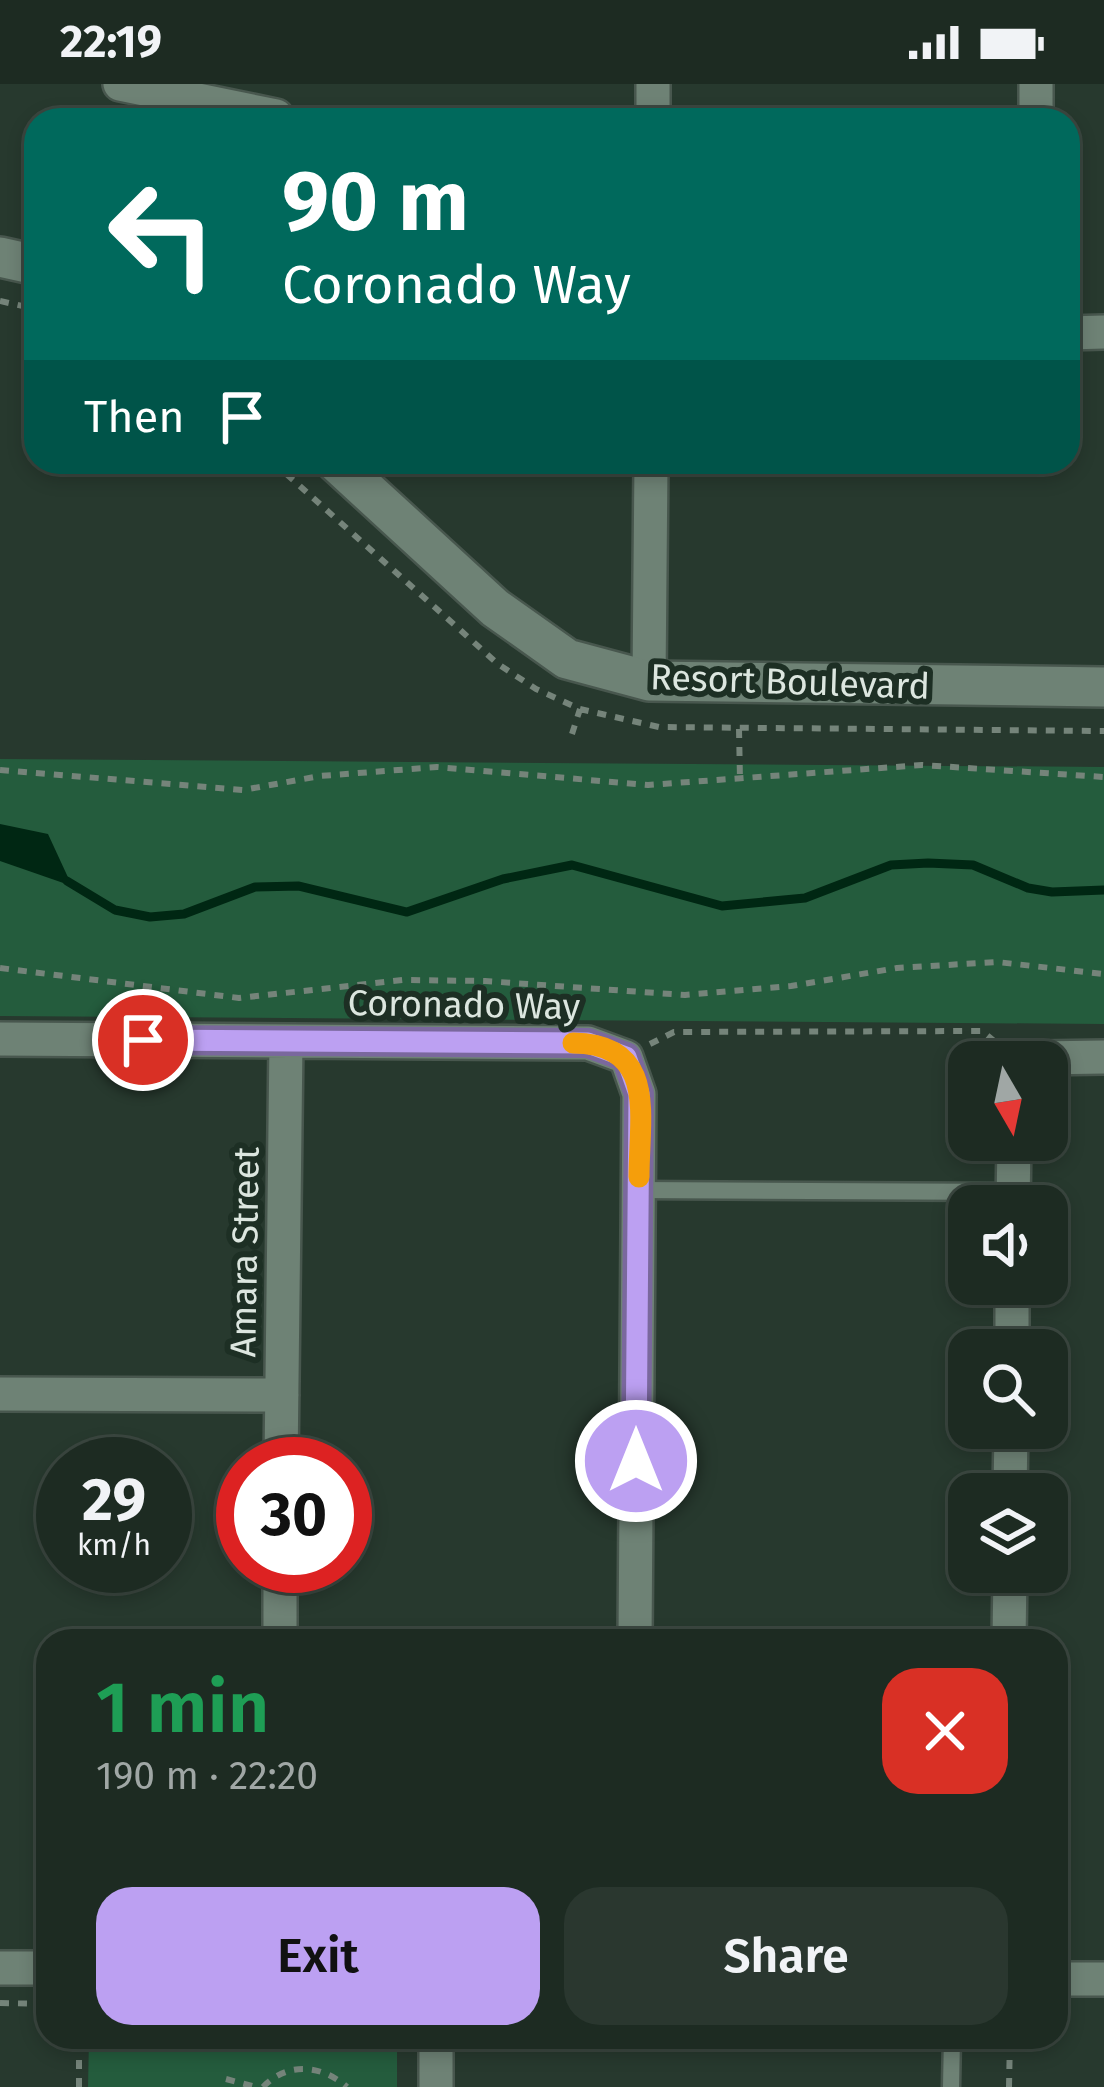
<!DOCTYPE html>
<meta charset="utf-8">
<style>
body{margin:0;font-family:"Fira Sans",sans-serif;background:#2a372f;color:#f1f3f6;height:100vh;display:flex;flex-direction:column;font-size:45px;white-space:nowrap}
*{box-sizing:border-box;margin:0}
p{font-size:39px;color:#a0a7a5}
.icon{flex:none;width:66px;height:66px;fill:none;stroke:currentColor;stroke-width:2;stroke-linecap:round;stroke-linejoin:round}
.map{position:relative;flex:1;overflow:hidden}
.drawer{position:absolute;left:36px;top:1545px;width:1032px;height:420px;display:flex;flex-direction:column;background:#1d2b22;border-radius:36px;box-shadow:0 6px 18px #0003,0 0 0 3px #3b4740}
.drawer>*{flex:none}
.hud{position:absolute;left:24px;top:24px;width:1056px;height:366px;border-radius:36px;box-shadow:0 6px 18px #0003,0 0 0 3px #3b4740;background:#00695c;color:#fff;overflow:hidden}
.needle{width:78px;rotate:171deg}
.controls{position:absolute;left:948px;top:957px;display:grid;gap:24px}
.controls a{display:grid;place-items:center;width:120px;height:120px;border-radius:24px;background:#1d2b22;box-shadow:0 6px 18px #0003,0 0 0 3px #3b4740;font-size:60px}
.speed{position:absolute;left:36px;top:1353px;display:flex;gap:24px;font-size:60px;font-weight:700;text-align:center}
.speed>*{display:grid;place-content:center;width:156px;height:156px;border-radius:50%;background:#1d2b22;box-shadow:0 6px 18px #0003,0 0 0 3px #3b4740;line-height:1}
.speed small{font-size:30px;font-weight:400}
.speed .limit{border:18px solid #d22;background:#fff;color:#111}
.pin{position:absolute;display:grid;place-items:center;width:102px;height:102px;color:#fff;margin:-51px;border:6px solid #fff;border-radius:50%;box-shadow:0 3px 12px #0007}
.me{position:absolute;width:132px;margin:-66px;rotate:0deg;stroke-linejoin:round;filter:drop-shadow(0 0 9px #0008)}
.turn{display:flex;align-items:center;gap:42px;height:252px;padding:0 60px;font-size:54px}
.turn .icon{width:156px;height:156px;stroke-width:2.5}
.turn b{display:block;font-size:84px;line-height:102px}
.then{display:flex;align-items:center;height:114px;padding:0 60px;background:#0003;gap:24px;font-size:45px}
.round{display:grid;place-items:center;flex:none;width:126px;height:126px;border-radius:36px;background:#2a372f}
.head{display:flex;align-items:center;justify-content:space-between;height:204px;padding:0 60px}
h1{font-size:72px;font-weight:600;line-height:90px;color:#1e9e55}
.action{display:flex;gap:24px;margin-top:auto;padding:24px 60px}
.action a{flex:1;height:138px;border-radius:36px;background:#bca0f2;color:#111;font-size:48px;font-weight:600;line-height:138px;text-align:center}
.action a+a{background:#2a372f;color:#f1f3f6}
.status{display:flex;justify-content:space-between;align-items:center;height:84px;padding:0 60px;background:#1d2b22;direction:ltr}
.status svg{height:33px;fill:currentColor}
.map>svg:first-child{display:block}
.green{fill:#245c3d}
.water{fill:#002713}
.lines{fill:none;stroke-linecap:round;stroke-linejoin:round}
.stream{stroke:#002713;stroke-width:9}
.service-casing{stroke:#48574e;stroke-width:21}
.minor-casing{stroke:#48574e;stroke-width:38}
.tertiary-casing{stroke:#48574e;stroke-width:44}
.path{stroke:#75847a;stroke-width:6;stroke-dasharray:9 9;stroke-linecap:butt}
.service{stroke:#6e8275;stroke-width:16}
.minor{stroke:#6e8275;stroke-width:33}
.tertiary{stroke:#6e8275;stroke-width:39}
.route-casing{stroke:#7a689d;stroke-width:30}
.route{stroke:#bca0f2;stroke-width:21}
.slow{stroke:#f59e0b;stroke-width:21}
.labels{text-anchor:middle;stroke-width:12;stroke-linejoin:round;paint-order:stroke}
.street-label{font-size:36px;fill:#dce6df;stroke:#1d2f24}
</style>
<div class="status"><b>22:19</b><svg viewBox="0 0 49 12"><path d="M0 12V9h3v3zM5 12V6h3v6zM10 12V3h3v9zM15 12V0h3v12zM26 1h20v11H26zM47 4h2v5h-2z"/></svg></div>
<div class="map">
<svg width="1104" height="2003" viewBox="0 0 1104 2003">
<rect width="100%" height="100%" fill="#27392e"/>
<path class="green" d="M0,675l1104,8v257l-1104,-8z
M89,1953h308v50h-309z"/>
<path class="water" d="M0,740l48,10 24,52 -72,-25z"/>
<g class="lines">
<path class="stream" d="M67,797l48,29 35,7 34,-3 71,-27 44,-1 108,26 96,-33 69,-14 150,41 83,-8 86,-33 37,-2 45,2 55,23 24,4 52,-2"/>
<g class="service-casing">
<path id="service" d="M638,1106l375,2
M951,2003l1,-50"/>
</g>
<g class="minor-casing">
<path id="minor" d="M120,0l156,32
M653,36v-36
M1036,36v-36
M1068,249l36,-1
M649,597l2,-219
M0,955l588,4 38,14 13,37 -4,547
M1032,978l8,-4 64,-1
M1013,1122l1,-66
M1012,1266v-66
M0,1310l282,1
M281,1380l5,-423
M1010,1410l1,-66
M280,1557v-75
M1009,1557l1,-69
M0,1884h48
M1056,1895h48
M436,2003v-50"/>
</g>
<g class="tertiary-casing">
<path id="tertiary" d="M0,173l36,8
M336,378l159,146 72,51 82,22 455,6"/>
</g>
<path class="path" d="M0,217l36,8
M273,378l225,202 38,25 44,20 79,18 445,4
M739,645l1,51
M572,650l8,-25
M0,686l243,20 77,-14 117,-9 211,18 274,-20 182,12
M0,884l239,30 164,-18 82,1 200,14 106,-9 106,-18 100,-6 107,12
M650,960l24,-12 308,-1 23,19
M0,1919l48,1
M226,1995l30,8
M79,2003v-50
M263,2003c25,-26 59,-22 84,0
M1009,2003l1,-50"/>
<use href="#service" class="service"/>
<use href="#minor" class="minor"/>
<use href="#tertiary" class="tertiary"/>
</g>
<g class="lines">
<g class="route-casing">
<path id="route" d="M143,956l445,3 38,14 13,37 -3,367"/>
</g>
<use href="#route" class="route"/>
<path class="slow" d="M573,959c85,1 66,73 66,134"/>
</g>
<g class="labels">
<g class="street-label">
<text transform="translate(790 597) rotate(2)" y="13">Resort Boulevard</text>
<text transform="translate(464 920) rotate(1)" y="13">Coronado Way</text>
<text transform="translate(244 1168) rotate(-89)" y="13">Amara Street</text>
</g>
</g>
</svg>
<div class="controls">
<a><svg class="needle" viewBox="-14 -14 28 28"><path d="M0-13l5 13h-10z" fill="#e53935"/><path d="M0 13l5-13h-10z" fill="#a0a7a5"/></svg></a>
<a><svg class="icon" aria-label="sound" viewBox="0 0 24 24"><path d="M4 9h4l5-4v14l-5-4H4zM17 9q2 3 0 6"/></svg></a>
<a><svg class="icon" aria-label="search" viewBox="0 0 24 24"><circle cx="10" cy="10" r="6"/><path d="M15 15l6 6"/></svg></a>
<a><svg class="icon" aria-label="layers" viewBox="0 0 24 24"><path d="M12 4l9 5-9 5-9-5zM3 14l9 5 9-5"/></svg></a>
</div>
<div class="speed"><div>29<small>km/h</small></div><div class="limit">30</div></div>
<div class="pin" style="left:143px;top:956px;background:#d93025"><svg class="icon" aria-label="arrive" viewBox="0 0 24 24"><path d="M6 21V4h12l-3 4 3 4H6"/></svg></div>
<svg class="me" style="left:636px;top:1377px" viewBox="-20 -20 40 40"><circle r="17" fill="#bca0f2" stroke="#fff" stroke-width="3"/><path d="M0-11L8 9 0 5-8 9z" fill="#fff"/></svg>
<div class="hud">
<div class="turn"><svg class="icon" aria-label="left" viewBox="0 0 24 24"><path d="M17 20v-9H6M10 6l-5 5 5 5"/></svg><div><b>90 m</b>Coronado Way</div></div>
<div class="then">Then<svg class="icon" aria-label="arrive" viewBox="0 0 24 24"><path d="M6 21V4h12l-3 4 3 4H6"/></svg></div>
</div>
<section class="drawer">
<div class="head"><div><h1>1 min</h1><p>190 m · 22:20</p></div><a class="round" style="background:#d93025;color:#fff"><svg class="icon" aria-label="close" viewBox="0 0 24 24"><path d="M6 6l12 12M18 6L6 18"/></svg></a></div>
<div class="action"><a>Exit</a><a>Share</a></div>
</section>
</div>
